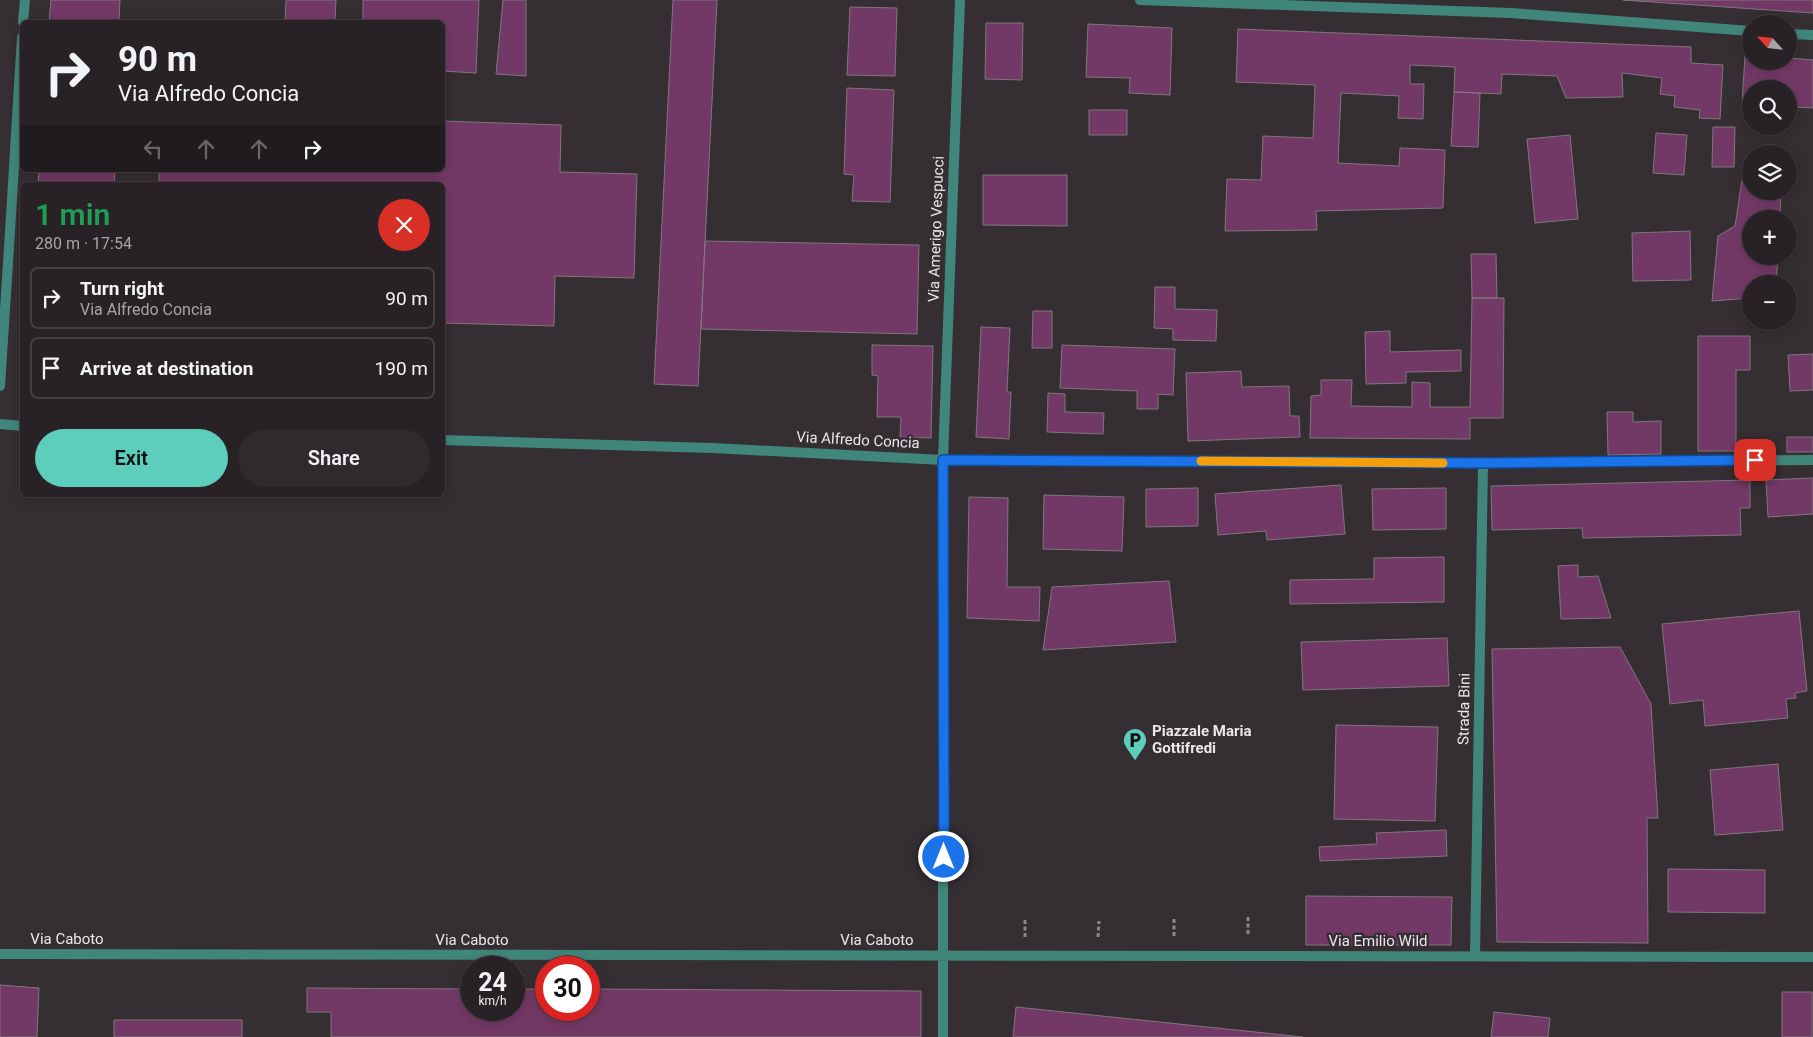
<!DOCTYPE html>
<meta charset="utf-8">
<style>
body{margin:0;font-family:Roboto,sans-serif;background:#302a2e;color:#f1f3f6;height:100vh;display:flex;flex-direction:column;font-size:19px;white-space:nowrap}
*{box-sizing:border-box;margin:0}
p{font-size:16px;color:#a5a4a7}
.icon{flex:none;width:28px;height:28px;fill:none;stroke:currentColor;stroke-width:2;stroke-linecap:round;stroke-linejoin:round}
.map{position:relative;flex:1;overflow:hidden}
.sheet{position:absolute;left:20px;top:182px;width:425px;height:315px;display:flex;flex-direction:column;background:#282226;border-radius:8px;box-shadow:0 2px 12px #0003,0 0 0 1px #443f43}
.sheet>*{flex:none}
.hud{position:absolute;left:20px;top:20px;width:425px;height:152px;border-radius:8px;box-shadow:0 2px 12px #0003,0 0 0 1px #443f43;background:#282226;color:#f1f3f6;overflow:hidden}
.needle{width:32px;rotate:297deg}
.controls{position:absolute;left:1742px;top:15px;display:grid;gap:10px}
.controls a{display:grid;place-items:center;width:55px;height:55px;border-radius:50%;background:#282226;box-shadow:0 2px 12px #0003,0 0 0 1px #443f43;font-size:25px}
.speed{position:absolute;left:460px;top:956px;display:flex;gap:10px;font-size:25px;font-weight:700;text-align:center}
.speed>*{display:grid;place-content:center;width:65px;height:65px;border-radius:50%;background:#282226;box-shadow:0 2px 12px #0003,0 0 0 1px #443f43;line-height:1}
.speed small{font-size:12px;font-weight:400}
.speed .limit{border:8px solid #d22;background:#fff;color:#111}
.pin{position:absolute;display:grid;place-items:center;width:42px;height:42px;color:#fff;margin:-21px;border-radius:10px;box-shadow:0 2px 8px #0006}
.me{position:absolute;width:55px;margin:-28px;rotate:0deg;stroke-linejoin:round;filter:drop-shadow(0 0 4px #0008)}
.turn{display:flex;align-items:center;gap:18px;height:105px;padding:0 15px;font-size:22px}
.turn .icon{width:65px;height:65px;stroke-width:2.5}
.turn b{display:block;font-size:35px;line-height:42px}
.lanes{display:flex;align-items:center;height:48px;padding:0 15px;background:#0003;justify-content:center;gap:25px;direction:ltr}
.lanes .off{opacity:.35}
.round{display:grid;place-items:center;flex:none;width:52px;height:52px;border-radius:26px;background:#302a2e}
.summary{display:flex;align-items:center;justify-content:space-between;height:85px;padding:0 15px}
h1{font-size:30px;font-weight:600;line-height:38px;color:#1e9e55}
.button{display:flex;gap:10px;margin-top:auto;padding:10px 15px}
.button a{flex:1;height:58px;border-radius:30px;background:#5ccebb;color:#111;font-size:20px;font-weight:600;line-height:58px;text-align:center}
.button a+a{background:#302a2e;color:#f1f3f6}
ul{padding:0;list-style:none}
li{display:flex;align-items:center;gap:15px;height:62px;margin:0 10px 8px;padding:0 5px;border:2px solid #443f43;border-radius:8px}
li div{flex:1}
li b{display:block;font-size:19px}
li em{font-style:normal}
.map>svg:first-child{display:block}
.building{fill:#733966;stroke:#80777d}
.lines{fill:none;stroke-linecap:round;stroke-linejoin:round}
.path{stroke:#8c868a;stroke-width:3;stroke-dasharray:4 2.5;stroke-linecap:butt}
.service{stroke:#41867a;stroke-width:10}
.minor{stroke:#41867a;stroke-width:10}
.route-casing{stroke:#114b97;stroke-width:12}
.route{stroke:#1a73e8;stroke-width:9}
.slow{stroke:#f59e0b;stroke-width:9}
.labels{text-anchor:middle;stroke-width:5;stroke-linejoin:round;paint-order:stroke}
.street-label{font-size:15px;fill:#ebe6e9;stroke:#352e33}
.poi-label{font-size:15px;font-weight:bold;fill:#ebe6e9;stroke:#352e33;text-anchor:start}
</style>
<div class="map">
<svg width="1813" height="1037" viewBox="0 0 1813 1037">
<rect width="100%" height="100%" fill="#352e33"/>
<path class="building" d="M51,0h69l-1,22h-70z
M286,0h50l-1,22h-50z
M363,0h116l-3,73 -34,-2v-49h-79z
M503,0h23v76l-30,-2z
M673,0h44l-19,386 -44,-2z
M1623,0h190v13z
M850,7l47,1 -2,68 -48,-1z
M986,23h37l-1,57 -37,-1z
M1088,24l84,4 -2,67 -41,-2 1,-15 -44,-1z
M1238,29l453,18v16l32,2 -3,54 -21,-1 1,-8 -26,-3 1,-11 -15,-2 2,-16 -40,-5 1,24 -57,1 -9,-22 -55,-2 -1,20 -47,-2 1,-25 -45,-2v19h14l-1,35 -25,-1 1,-22 -58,-3 -3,70 61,3 1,-18 45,2 -2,58 -127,3 1,19 -92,1 2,-52 34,1 2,-44 50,2 2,-53 -79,-3z
M1745,56h6v5h38v-3l24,2v48l-24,-1v-18h-38v15h-9z
M847,88l47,2 -4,112 -38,-1 2,-26 -10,-1z
M1454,92l26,1 -2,54 -27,-1z
M1089,110h38v25h-38z
M442,121l119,4 -1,47 77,2 -3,104 -79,-2 -1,50 -112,-3v-138h-283v-15h283z
M1713,127h22l-1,40h-22z
M1656,133l31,2 -3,40 -31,-2z
M1570,135l8,84 -43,4 -8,-84z
M39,170l76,1 -1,14h-76z
M983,175h84v51l-84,-1z
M1742,180l9,1v10h30l-1,28h-29v37h27l-2,28h-25v14l-39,3 6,-65 17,-10z
M1690,231l1,49 -58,1 -1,-48z
M705,241l214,4 -2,89 -216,-5z
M1471,254h25l1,44h-25z
M1155,287h20v22l42,1 -1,31 -43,-1v-11l-19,-1z
M1472,298h32l-1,120h-33v21l-160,-1 1,-42 10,-1v-15h31l-1,26 61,1v-25l18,1v24h40z
M1033,311h19v37h-20z
M981,327l29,1 -3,64h4l-2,47 -33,-2z
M1390,331v21l71,-2v21l-55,1v11l-40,1 -1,-52z
M1698,336h52v34h-14v81h-38z
M872,345l61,1 -2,92 -31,-1 1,-20h-24l1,-41 -6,-1z
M1062,345l113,4 -2,46 -15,-1v15h-21v-18l-77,-3z
M1813,354v36l-23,1 -2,-36z
M1241,371l1,16 47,-1 1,30h9l1,21 -112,4 -2,-68z
M1048,393l17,1v18l39,1 -1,21 -56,-2z
M1607,412h26v10l28,-1v33l-53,1z
M1787,437h26v15h-26z
M1813,478v36l-45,3 -2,-37z
M1750,480v28h-10l1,27 -158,3 -1,-10 -90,2 -1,-44z
M1341,485l4,49 -78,6 -1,-9 -48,4 -3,-41z
M1198,488v38l-52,1v-38z
M1446,488v41l-73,1 -1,-41z
M1044,495l80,2 -2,54 -79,-2z
M969,497l39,1 -1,89h33l-1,34 -72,-3z
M1444,557v45l-154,2v-24l84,-1v-21z
M1578,565v12l20,-1 13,42 -50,1 -3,-53z
M1169,581l7,61 -133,8 9,-63z
M1799,611l8,80 -12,2 1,5 -10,1 2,19 -83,8 -2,-26 -33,4 -8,-80z
M1447,638l2,48 -146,4 -2,-48z
M1620,647l31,57 7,114h-11l1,125 -151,-1 -5,-293z
M1336,725l102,2 -3,94 -101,-2z
M1778,764l5,66 -68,5 -5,-65z
M1446,830l1,26 -127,5 -1,-14 58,-3 -1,-11z
M1668,869l97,1v43l-97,-1z
M1306,896l146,1 -1,48h-145z
M0,985l39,3 -2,49h-37z
M307,988l164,1v21h43v-21h32v21h43v-21l332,2v46h-590v-25h-24z
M1782,992h30v45h-30z
M1016,1007l287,30h-290z
M1494,1012l56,6 -2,19h-57z
M114,1020h128v17h-128z"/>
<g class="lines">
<path class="path" d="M1248,917v19
M1025,920v17
M1174,936v-19
M1098,937l1,-16"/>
<path class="service" d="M23,22l2,-22
M9,248l13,-211"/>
<path class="minor" d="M1140,0l371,13 240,18
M1789,34l24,1
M0,386l9,-138
M0,424l22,2
M442,440l270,8 231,12 540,3 330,-3
M0,954l1813,3
M1475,956l8,-493
M943,1037v-577l17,-460"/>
</g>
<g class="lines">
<g class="route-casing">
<path id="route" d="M944,857l-1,-397 540,3 272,-3"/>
</g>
<use href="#route" class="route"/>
<path class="slow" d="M1201,461l242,2"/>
</g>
<defs>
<g id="parking-pin" transform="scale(1.25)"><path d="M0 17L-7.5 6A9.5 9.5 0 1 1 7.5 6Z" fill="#5ccebb" stroke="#352e33"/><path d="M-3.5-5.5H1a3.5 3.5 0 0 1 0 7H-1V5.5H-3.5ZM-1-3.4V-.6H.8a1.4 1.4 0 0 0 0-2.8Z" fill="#111"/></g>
</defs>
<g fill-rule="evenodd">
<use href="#parking-pin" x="1135" y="740"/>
</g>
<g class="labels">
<g class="street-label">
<text transform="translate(936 229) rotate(-88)" y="5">Via Amerigo Vespucci</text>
<text transform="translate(858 440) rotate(3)" y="5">Via Alfredo Concia</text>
<text transform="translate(1464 709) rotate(-89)" y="5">Strada Bini</text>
<text x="67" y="944">Via Caboto</text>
<text x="472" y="945">Via Caboto</text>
<text x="877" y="945">Via Caboto</text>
<text x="1378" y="946">Via Emilio Wild</text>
</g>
<g class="poi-label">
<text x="1152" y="736">Piazzale Maria<tspan x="1152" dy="17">Gottifredi</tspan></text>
</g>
</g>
</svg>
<div class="controls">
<a><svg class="needle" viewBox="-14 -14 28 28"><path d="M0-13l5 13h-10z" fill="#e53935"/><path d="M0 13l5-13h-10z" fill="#a5a4a7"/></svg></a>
<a><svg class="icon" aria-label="search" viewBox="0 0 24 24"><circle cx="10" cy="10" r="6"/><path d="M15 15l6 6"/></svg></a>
<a><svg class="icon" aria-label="layers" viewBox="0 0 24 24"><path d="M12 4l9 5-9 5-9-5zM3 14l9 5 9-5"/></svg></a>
<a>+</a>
<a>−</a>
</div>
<div class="speed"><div>24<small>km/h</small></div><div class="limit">30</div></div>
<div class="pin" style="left:1755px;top:460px;background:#d93025"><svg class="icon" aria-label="arrive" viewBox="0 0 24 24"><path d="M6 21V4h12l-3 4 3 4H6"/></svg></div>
<svg class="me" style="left:944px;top:857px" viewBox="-20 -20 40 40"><circle r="17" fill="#1a73e8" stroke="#fff" stroke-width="3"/><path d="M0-11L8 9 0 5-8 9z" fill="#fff"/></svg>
<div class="hud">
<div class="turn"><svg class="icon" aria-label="right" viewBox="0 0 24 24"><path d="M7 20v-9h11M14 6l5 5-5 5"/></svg><div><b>90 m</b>Via Alfredo Concia</div></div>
<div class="lanes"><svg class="icon off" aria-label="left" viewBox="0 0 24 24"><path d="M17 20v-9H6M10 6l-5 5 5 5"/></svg><svg class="icon off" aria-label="ahead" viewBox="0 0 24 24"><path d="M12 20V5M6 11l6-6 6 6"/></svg><svg class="icon off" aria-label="ahead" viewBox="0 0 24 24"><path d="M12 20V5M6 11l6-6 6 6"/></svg><svg class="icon" aria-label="right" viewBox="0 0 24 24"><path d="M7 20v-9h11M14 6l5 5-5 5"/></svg></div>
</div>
<section class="sheet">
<div class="summary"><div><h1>1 min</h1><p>280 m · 17:54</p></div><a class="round" style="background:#d93025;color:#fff"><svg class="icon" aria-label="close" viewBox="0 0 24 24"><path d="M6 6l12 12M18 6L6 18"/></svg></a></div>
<ul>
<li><svg class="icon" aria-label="right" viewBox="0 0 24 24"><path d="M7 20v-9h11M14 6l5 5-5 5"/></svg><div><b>Turn right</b><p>Via Alfredo Concia</p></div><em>90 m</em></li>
<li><svg class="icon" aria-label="arrive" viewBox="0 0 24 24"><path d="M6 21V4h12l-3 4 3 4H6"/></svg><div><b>Arrive at destination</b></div><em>190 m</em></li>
</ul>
<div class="button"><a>Exit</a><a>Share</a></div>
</section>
</div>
